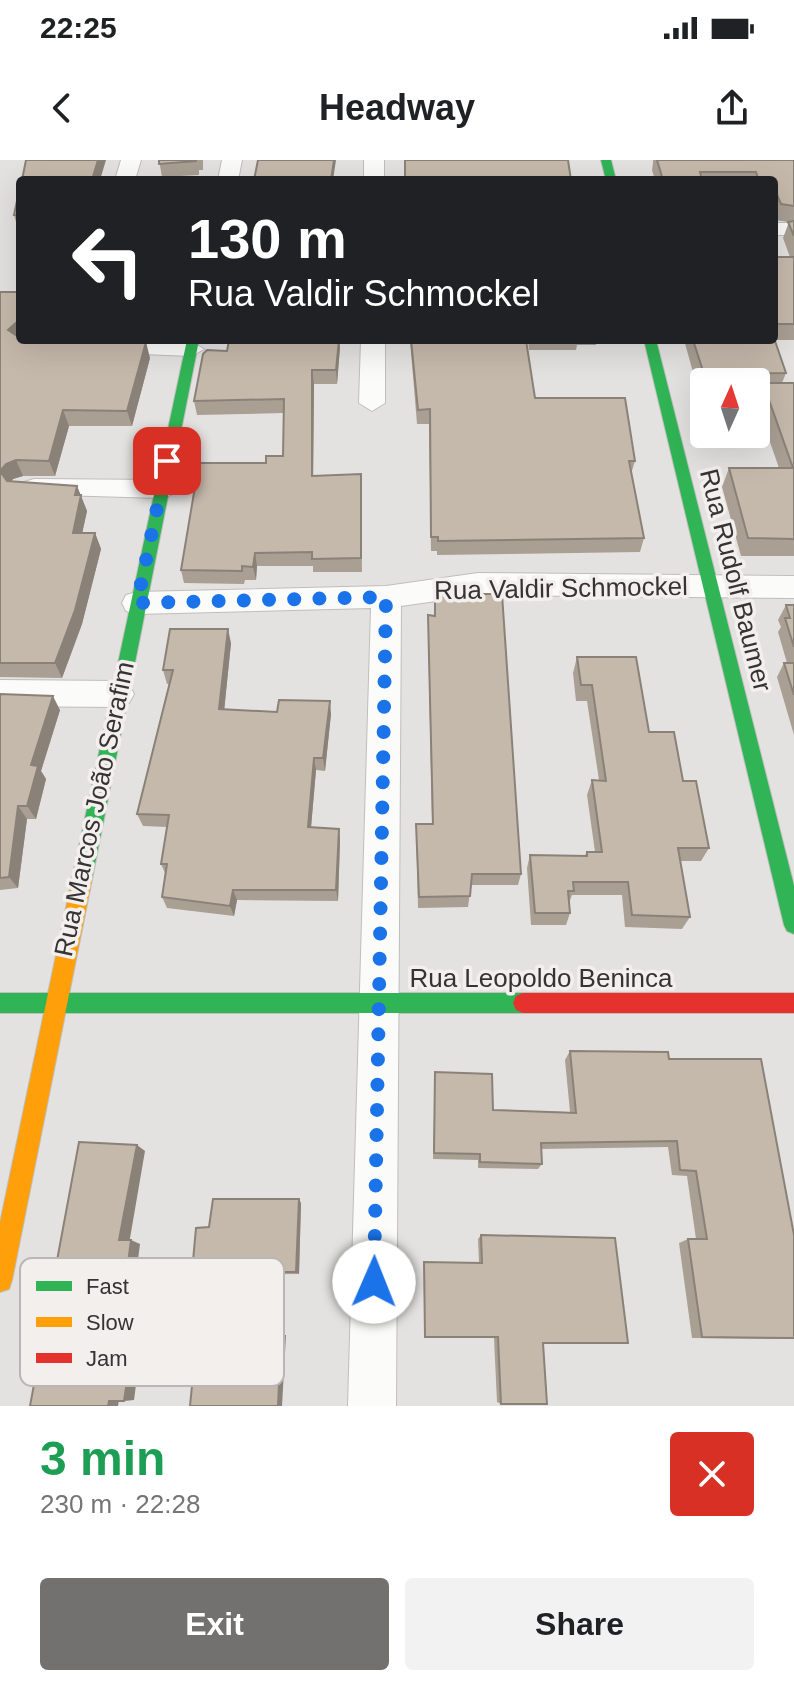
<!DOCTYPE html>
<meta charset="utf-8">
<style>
body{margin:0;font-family:Helvetica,sans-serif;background:#f2f2f2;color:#202124;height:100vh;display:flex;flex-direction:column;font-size:30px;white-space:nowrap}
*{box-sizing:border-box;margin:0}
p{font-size:26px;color:#757577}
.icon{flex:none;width:44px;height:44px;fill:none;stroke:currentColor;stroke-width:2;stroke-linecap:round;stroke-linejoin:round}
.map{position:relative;height:1246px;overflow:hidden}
.drawer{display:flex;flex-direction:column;background:#fff;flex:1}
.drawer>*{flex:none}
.banner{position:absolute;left:16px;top:16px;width:762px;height:168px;border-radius:8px;box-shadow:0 8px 32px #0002;background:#202124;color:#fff;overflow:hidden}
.needle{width:52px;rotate:3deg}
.buttons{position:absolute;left:690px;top:208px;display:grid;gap:16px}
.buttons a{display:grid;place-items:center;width:80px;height:80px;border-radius:8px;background:#fff;box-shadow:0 8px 32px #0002;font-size:40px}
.pin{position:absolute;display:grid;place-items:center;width:68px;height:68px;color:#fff;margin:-34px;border-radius:16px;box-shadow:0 4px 12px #0006}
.me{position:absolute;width:88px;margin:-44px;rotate:1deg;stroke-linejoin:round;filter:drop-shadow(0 0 6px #0008)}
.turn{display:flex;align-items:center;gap:28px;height:168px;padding:0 40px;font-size:36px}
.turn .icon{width:104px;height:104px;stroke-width:2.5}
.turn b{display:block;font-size:56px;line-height:68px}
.round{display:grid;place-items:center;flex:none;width:84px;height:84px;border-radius:8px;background:#f2f2f2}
.headline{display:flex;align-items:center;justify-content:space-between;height:136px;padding:0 40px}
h1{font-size:48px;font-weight:700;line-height:60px;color:#1e9e55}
.button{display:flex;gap:16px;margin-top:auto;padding:16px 40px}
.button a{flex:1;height:92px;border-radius:8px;background:#727170;color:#fff;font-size:32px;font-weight:700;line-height:92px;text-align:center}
.button a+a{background:#f2f2f2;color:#202124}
.status{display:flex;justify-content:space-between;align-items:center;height:56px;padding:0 40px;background:#fff;direction:ltr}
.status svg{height:22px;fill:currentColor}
header{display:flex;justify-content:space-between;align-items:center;height:104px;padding:0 40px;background:#fff;font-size:36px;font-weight:700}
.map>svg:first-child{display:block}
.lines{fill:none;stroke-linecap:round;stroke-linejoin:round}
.street-casing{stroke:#bfbebc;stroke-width:2}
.fast-casing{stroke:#bfbebc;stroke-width:2}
.slow-casing{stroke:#bfbebc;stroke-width:2}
.jam-casing{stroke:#bfbebc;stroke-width:2}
.street{fill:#fbfbfa;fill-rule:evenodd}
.fast{fill:#30b455;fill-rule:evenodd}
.slow{fill:#ff9f0a;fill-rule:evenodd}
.jam{fill:#e5322d;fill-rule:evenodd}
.wall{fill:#a99f93}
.shaded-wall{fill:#8a8278}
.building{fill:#c5b9ab;stroke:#8a8278;stroke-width:2}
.route{stroke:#1a73e8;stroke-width:14;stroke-dasharray:0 25.2}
.labels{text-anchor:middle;stroke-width:7;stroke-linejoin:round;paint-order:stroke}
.street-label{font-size:26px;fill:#353433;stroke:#f2efed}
.key{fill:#f2efed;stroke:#b9b7b5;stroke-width:2}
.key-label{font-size:22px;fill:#353433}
</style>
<div class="status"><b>22:25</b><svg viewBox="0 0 49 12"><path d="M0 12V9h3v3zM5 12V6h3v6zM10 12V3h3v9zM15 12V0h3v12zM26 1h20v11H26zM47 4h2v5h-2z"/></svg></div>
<header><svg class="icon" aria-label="back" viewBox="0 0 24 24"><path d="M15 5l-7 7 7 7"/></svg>Headway<svg class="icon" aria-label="share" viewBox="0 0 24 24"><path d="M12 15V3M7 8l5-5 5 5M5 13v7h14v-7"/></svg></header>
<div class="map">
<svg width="794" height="1246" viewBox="0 0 794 1246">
<rect width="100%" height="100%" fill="#e4e2e0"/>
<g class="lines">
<g class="street-casing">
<path id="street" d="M121,0h20l-6,20h-20z
M222,0h20l-4,20h-20z
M364,0h20v20h-20z
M774,63h20v12h-20z
M99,180l93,2 12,7 -12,7 -100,-4 -4,-5z
M361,180h24v63l-13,8 -13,-8z
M34,319l127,1 10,3 4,6 -4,6 -10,3 -137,-4 -4,-6 4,-6z
M478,413l316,3v22l-316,-3 -77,11 -5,800h-48l23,-798 -234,6 -11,-3 -4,-8 4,-8 11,-3 249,-6z
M0,520l118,1 11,4 5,9 -5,9 -11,4 -118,-1z"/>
</g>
<g class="fast-casing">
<path id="fast" d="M601,0h10l5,20h-10z
M187,180h12l-107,539 -3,6 -7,3 -7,-3 -3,-6z
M644,180h12l138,546v48l-7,-3 -3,-6z
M0,833h523l7,3 3,7 -3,7 -7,3h-523z"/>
</g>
<g class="slow-casing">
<path id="slow" d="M82,710l7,3 3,6 -80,401 -3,9 -9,3v-69l72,-344 3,-6z"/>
</g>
<g class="jam-casing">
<path id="jam" d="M523,833h271v20h-271l-7,-3 -3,-7 3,-7z"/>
</g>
<use href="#street" class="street"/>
<use href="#fast" class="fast"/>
<use href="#slow" class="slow"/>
<use href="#jam" class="jam"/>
</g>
<path class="wall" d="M159,0h44v10h-4v5l-37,2z
M653,0h141v180h-19l11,33 -4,10h12v173h-53l-19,-69 7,-19h50l-23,-66 5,-12h-5v-8h-52v8h-6l-14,-50h90v-83h16l-7,-19 6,-16 -14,-2 -1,-3v-37h-119l-3,-10 1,-7z
M20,27v42h-2l-4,-14z
M0,132h20v48l130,18 -18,68h-63l-14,50h-32l-10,3 -2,3 66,4 10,25 -5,22h13l6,16 -19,75 -20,54 -62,-1z
M410,180h116l9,58 100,63 -4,13 13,64 -4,14 -203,3v-4h-6l-2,-127h-12z
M528,180h69l-1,5h-19l-1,5h-47z
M340,187l-3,37h-23l-1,92 48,12 1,84h-49v-6h-56l-1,14h-11l-1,4 -60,-1 -3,-13 85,-107 17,-7 1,-43 -87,2 -3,-14 33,-50z
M435,434l86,280 -3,11h-47l-3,22 -50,1 -2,-84h16l-4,-194v-15h6z
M786,445h8v130l-17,-58 7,-14h3l-9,-31 3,-5 -3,-7z
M231,483l-7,67 107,4 -6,57 -9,-1 -5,57 28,2 1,12 -2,60 -101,-1 -3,16 -67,-8 -5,-11 3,-24 -4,-9 6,-37 -24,-1 -6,-12 32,-130h-2l-4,-14z
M577,497l72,75 34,49 26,67 -8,13h-21l10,56 -8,12 -57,-2 -3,-32h-50l-3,8 1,10 -4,12h-35l-4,-57 3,-13h55l2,-3h8l-8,-57 5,-15h7l-12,-79h-11l-3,-28z
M0,534l60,16 -19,61 5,8 -10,40h-9l-9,69 -18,2z
M570,891l99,8 125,280 -102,-1 -13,-95 9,-4h8l-9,-63 -15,-1 -4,-28 -127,2 1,15 -4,5 -60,-1v-8l-45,-1 2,-87 58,38 77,2 -5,-52z
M301,1043l-2,71 -101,1 -6,-3 17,-45z
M481,1075l63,109 -43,60 -4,-2 -3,-64 -70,-1v-75l55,1 -1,-24z"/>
<path class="shaded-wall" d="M98,0h8l-6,20h-8z
M334,0h2l-3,20h-2z
M18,161l2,5v14l-12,-10z
M339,180l1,7 -3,37 -1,-14z
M146,182l4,16 -18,68 -5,-15z
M312,210l2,14 -1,106 -1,-14z
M63,250l6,16 -14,50 -6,-15z
M16,300l7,16 -10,3 -5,7 -8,-15 6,-7z
M77,326l10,25 -8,37 -6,-15 2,-38z
M95,373l6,16 -19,75 -20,54 -7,-15z
M255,393l2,13 -1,14 -3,-13z
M228,469l3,14 -8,79 -4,-13z
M53,536l7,14 -19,61 5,8 -10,40 -9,-13 4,-41z
M330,541l1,13 -6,57 -2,-13z
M314,598l2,12 -6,69 -2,-12z
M18,646l9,13 -9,69 -9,-11z
M339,669l1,12 -2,60 -2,-11z
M233,730l4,10 -3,16 -4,-10z
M137,985l8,6 -16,93 -10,-4z
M299,1039l2,4 -2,71 -3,-2z
M131,1080l9,4 -14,110h-10z
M281,1175h5l-4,71h-4z
M131,1194h9l-6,46 -10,1z
M119,1240l-1,6h-10l1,-5z"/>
<path class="building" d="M26,0h72l-6,20h-70z
M159,0h37v1l-37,3z
M258,0h76l-3,20h-77z
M405,0h163l3,20h-166z
M657,0h137v46l-13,-2 -7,-16v-8h-3l-1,-2h-12l-2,-6h-56l2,8h-39z
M20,27v28h-6z
M794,61v15l-6,-14z
M774,97h20v67h-20z
M0,132h20v29h-2l-10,9 12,8v2l126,2 -19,69 -64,-1 -14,51 -33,-1 -10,4 -6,7 7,10 70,5 -2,9h6l-8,38h22l-20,77 -20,53h-55z
M774,178l12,35 -82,1 -11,-34h81z
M229,180h110l-3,30h-24v106l49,-2v84l-49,1v-7l-57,1 -2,14 -11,-1v5l-61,-1 18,-107h67v-7h17l1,-57 -90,2 9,-47 4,-4 20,1z
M411,180h115l9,58h90l10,63h-6l15,77 -206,3v-4h-7l-1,-128 -12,1z
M763,223h31v156l-46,-1 -19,-70h64z
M435,434h67l19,280h-49l-2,22 -51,1 -3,-73h17l-5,-209 7,1z
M786,445h8v42l-9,-29h5z
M170,469h58l-9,80 58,3 2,-12 51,1 -7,57h-9l-6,69 31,2 -3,61h-103l-3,16 -68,-9 5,-33h-6l8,-49 -32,-1 36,-144h-10z
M577,497h59l13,75h25l9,49h13l13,67h-31l12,69 -58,-2 -4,-33h-55l1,9h-6l2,22h-35l-5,-58 57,1v-4h15l-10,-72 14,1 -14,-96h-11z
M784,503h10v32z
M0,534l53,2 -22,69 7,1 -11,40h-9l-9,71 -9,1z
M570,891l98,1 1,7h92l33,176v103l-92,-1 -14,-98h19l-11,-68 -16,-1 -3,-29 -136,2 1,21 -62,-2v-8l-46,-1 1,-81 57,2 1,36 83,3z
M79,982l58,3 -18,95h12l-15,114h15l-7,47h-15l-1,5h-78z
M213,1039h86l-3,73h-104l4,-44 13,-1z
M481,1075l134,3 13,105h-85l4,61h-46l-3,-67h-73l-1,-75 58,1z
M197,1175h84l-3,71h-88z"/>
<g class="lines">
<path class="route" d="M167,301l-30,142 249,-6 -12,685"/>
</g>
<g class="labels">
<g class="street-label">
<text transform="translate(736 420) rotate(76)" y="9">Rua Rudolf Baumer</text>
<text transform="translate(561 428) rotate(-1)" y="9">Rua Valdir Schmockel</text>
<text transform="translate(94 649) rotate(-78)" y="9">Rua Marcos João Serafim</text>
<text x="541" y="827">Rua Leopoldo Beninca</text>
</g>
</g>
<rect x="20" y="1098" width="264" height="128" rx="12" class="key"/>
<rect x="36" y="1121" width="36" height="10" fill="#30b455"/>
<rect x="36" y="1157" width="36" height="10" fill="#ff9f0a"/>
<rect x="36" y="1193" width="36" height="10" fill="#e5322d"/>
<g class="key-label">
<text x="86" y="1134">Fast</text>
<text x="86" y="1170">Slow</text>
<text x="86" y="1206">Jam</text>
</g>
</svg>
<div class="buttons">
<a><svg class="needle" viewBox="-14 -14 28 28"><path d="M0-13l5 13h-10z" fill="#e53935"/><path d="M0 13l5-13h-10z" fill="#757577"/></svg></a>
</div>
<div class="pin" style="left:167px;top:301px;background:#d93025"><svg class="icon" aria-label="arrive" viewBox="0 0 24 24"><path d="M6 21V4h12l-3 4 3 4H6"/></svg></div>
<svg class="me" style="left:374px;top:1122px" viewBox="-20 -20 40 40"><circle r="19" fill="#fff"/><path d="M0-13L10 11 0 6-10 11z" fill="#1a73e8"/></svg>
<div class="banner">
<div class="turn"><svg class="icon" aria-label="left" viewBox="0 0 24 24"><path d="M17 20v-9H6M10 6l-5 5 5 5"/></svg><div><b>130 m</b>Rua Valdir Schmockel</div></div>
</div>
</div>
<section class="drawer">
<div class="headline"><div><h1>3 min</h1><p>230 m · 22:28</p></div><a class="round" style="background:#d93025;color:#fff"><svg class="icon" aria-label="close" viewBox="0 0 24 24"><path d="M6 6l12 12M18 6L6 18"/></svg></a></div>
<div class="button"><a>Exit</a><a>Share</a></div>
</section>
